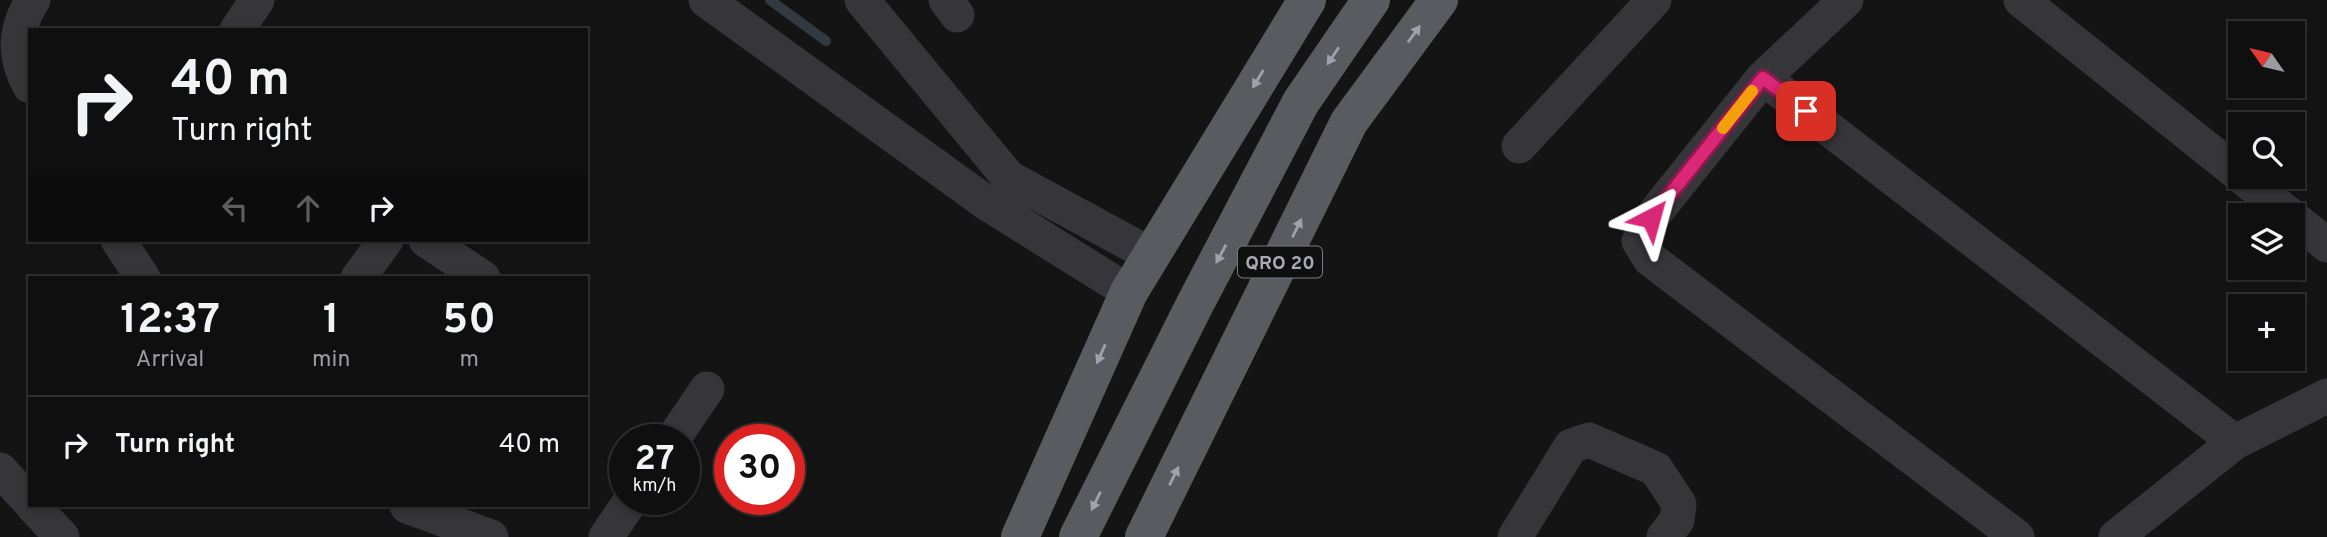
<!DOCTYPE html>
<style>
body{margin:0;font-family:Overpass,sans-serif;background:#181819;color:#f1f3f6;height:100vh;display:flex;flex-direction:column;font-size:26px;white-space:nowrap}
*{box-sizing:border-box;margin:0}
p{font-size:23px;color:#9b9c9f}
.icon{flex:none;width:38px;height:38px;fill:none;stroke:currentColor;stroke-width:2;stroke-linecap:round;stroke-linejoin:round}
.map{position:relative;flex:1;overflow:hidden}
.panel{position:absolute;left:28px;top:276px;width:560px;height:231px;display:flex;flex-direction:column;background:#0f0f10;border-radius:0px;box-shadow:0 4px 10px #0003,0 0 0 2px #2f2f30}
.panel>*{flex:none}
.hud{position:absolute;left:28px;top:28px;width:560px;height:214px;border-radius:0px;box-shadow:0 4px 10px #0003,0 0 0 2px #2f2f30;background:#0f0f10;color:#f1f3f6;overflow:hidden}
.needle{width:46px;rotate:304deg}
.tools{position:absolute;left:2228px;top:21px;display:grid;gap:14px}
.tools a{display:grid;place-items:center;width:77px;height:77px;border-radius:0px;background:#0f0f10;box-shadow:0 4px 10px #0003,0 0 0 2px #2f2f30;font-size:35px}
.speed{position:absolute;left:609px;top:424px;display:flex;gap:14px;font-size:35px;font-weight:700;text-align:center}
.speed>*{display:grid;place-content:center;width:91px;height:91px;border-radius:50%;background:#0f0f10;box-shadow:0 4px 10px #0003,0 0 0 2px #2f2f30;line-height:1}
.speed small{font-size:18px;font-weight:400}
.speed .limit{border:10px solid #d22;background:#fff;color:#111}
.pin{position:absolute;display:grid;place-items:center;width:60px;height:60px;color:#fff;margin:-30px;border-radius:14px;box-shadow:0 4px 10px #0006}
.me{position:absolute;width:77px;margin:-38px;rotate:39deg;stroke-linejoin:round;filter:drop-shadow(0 0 5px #0008)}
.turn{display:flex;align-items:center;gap:24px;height:147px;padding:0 28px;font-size:32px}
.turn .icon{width:91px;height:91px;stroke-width:2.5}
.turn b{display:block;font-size:49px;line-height:60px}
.lanes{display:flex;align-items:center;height:66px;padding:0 28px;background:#0003;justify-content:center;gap:35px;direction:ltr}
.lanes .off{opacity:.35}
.eta{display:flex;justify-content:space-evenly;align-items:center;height:119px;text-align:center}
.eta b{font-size:42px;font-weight:700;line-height:49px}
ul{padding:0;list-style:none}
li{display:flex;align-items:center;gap:21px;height:98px;padding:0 28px;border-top:2px solid #2f2f30}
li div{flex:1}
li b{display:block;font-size:26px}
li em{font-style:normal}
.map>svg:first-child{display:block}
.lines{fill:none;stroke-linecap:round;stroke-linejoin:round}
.stream{stroke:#333940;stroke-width:10}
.minor{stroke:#35353a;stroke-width:35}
.trunk{stroke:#5a5a61;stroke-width:38}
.oneway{fill:#9fa1ac}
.route-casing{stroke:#8e194d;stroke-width:18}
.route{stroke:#db2777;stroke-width:12}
.slow{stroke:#f59e0b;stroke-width:12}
.labels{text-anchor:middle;stroke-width:7;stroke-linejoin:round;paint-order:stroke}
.shield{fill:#0f0f10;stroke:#797b83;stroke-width:2}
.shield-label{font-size:19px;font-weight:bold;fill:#a7a9b4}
</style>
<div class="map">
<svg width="2327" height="537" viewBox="0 0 2327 537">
<rect width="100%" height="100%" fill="#141415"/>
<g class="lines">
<path class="stream" d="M770,0l56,41"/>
<path class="minor" d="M706,0l282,204 141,88
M862,0l147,178 142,77
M946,0l11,15
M1846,0l-83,78 -112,140 -12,23 11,18 367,278
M2021,0l219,175
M237,30l20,-30
M1763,78l472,364
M30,86c-17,-30 -16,-57 3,-86
M1519,146l135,-146
M2242,177l48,38
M2292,217l35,28
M118,240l25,38
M426,240l57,38
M358,278l28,-38
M673,439l34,-50
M0,470l30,32
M33,506l29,31
M407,506l84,31
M606,537l26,-38
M1515,537l56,-91 18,-6 67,29 23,35 -2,16 -13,17
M2116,537l119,-95 92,-46"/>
<path class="trunk" d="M1020,537l109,-245 178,-292
M1078,537l117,-233 106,-202 70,-102
M1144,537l205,-415 90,-122"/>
</g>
<defs><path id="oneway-solid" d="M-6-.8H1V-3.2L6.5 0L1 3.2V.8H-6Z" transform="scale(1.75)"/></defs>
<g class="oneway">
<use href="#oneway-solid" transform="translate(1414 34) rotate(-54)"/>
<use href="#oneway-solid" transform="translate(1333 56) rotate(124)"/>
<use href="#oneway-solid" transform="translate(1258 79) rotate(121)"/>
<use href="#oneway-solid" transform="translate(1297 228) rotate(-64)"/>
<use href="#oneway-solid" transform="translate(1221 254) rotate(118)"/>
<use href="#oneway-solid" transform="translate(1101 354) rotate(114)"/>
<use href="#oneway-solid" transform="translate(1174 476) rotate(-64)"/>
<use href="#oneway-solid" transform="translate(1096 501) rotate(116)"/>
</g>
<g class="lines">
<g class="route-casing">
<path id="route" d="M1651,218l112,-140 43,33"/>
</g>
<use href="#route" class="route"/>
<path class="slow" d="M1723,128l29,-37"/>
</g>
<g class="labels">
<rect class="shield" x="1238" y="246.5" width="84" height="31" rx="5"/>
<g class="shield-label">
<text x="1280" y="269">QRO 20</text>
</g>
</g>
</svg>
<div class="tools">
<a><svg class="needle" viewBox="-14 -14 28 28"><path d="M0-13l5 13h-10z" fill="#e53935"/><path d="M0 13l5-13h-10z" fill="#9b9c9f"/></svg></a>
<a><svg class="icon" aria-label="search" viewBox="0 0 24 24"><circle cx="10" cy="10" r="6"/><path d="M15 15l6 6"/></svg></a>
<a><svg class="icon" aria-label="layers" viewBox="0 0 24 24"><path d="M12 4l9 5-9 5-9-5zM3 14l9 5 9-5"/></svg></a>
<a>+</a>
</div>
<div class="speed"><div>27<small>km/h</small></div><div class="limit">30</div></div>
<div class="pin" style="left:1806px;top:111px;background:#d93025"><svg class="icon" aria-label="arrive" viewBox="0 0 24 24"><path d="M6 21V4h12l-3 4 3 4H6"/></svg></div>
<svg class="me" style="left:1651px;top:218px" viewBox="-20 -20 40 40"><path d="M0-17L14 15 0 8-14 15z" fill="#db2777" stroke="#fff" stroke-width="4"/></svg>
<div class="hud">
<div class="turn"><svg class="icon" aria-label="right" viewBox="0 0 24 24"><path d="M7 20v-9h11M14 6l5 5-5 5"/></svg><div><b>40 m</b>Turn right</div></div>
<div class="lanes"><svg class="icon off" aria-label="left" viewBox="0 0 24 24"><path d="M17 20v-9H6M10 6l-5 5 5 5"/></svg><svg class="icon off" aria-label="ahead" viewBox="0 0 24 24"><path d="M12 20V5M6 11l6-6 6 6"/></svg><svg class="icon" aria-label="right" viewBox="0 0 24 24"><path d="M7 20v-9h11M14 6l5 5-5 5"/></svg></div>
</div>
<section class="panel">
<div class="eta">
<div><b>12:37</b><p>Arrival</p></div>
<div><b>1</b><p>min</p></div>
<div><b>50</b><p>m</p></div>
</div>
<ul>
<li><svg class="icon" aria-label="right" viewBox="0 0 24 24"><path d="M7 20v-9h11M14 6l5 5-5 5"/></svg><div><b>Turn right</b></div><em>40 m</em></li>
</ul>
</section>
</div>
